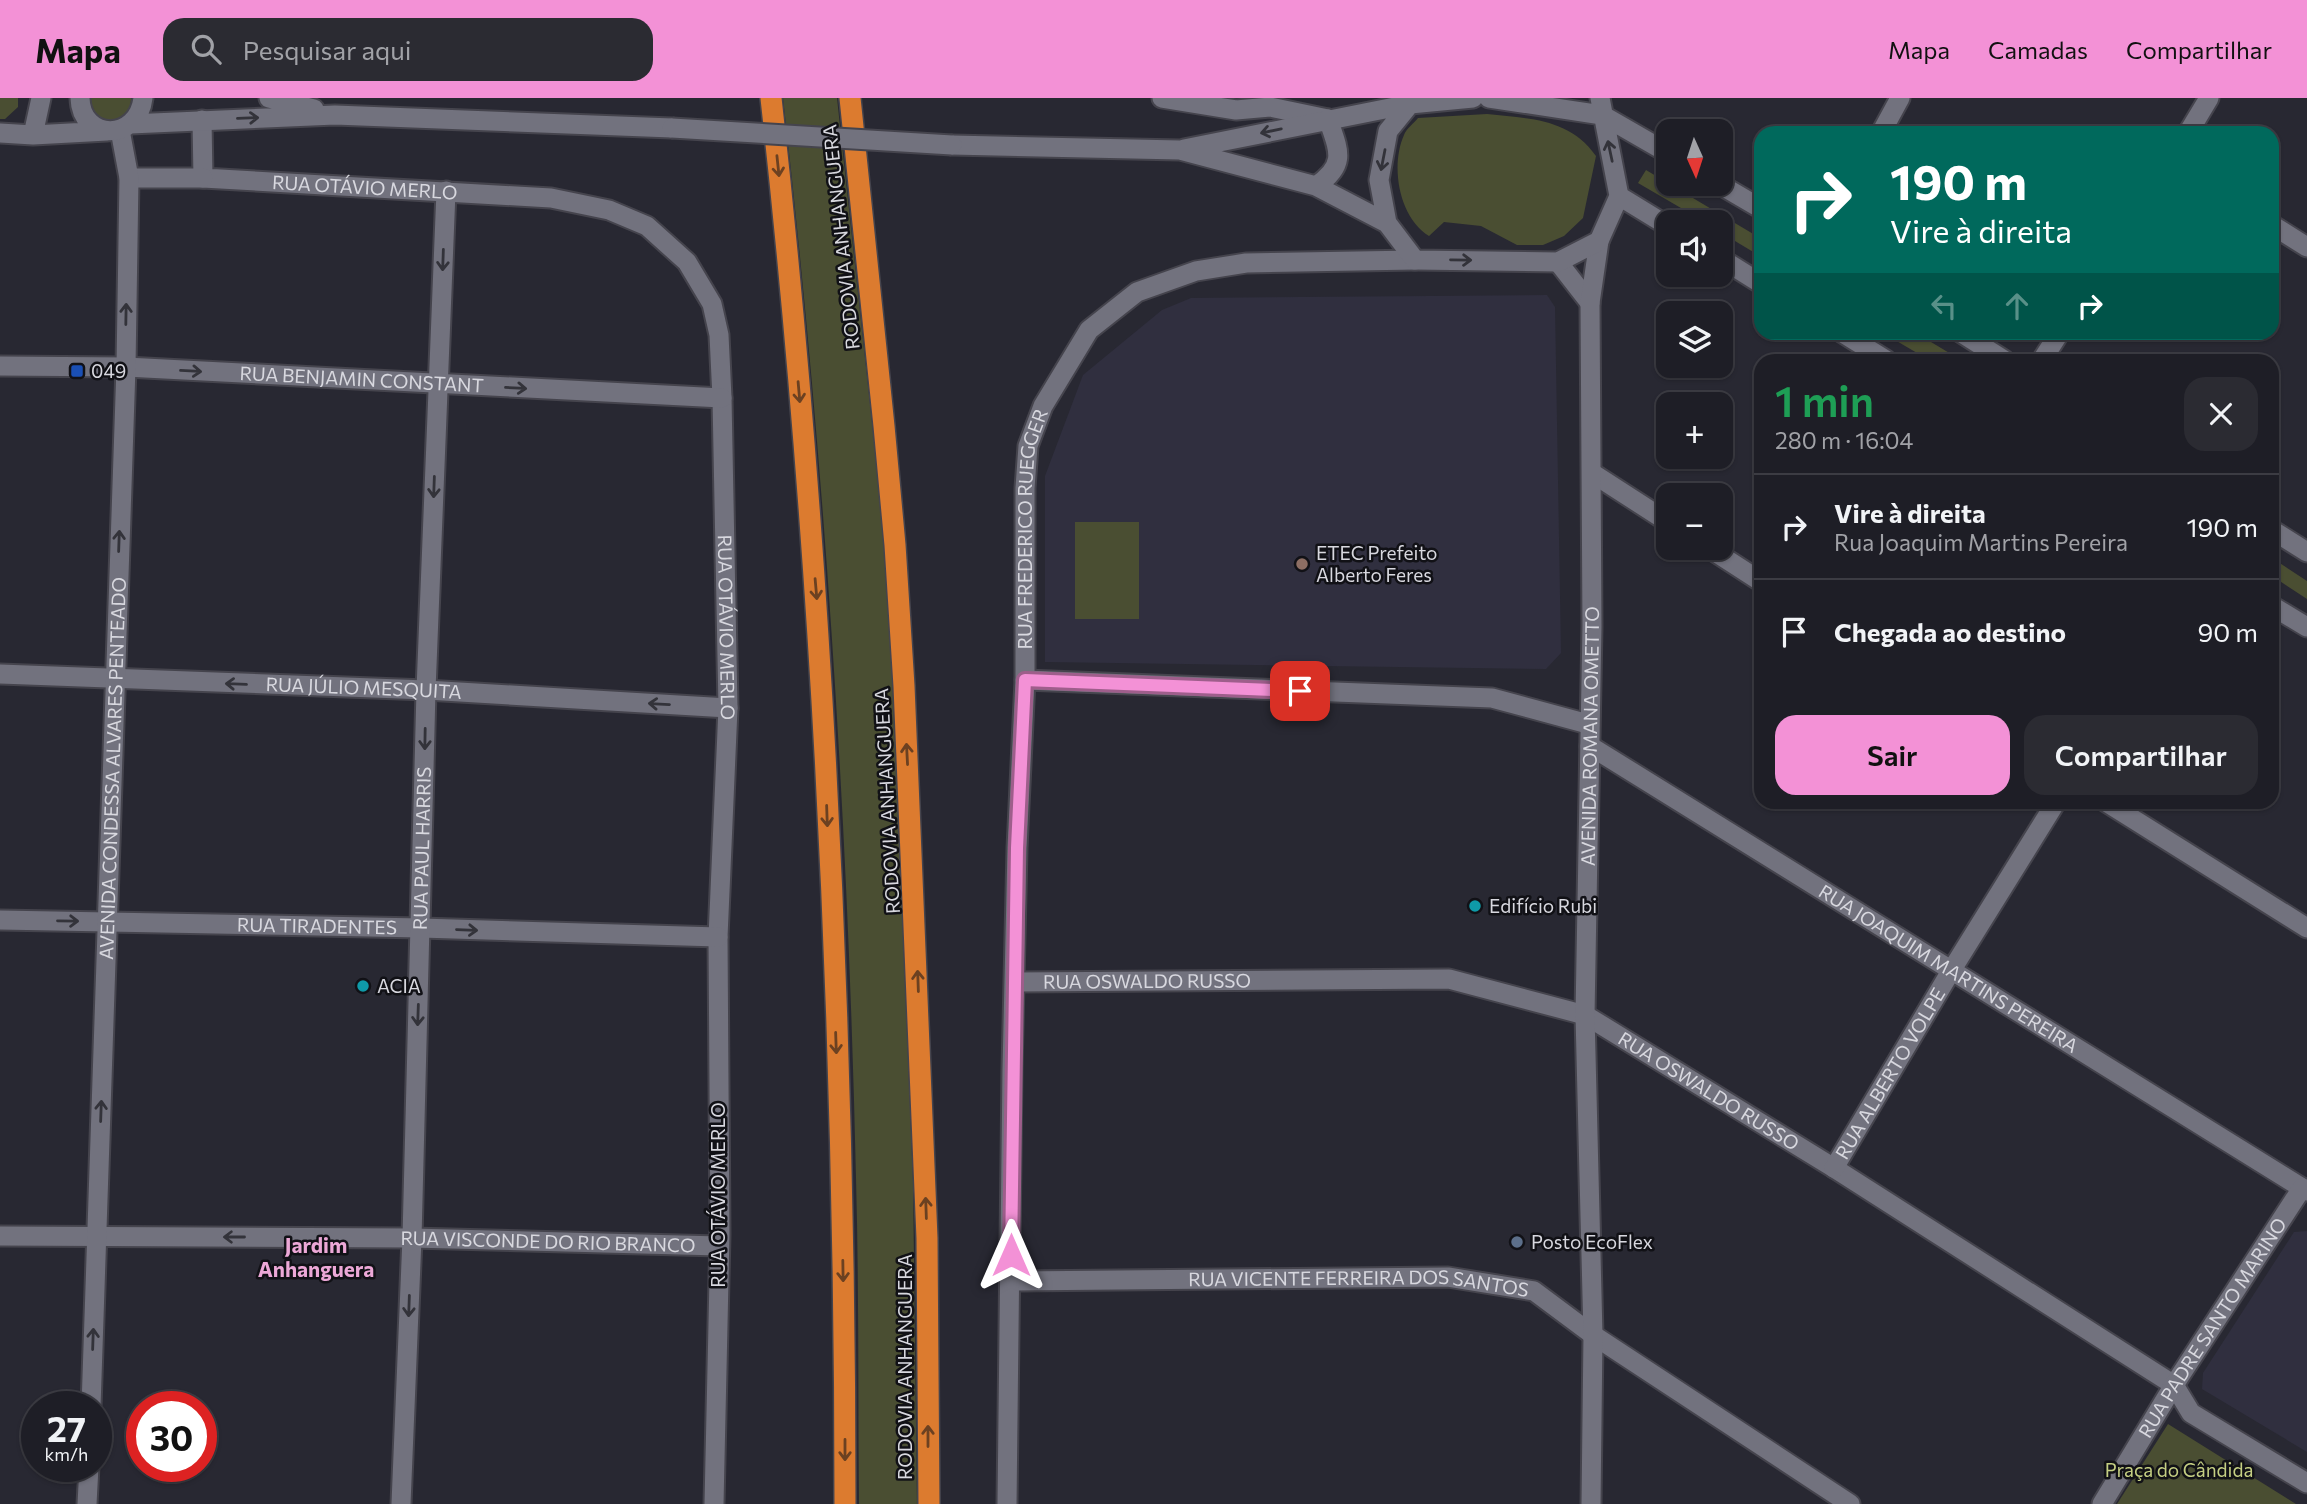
<!DOCTYPE html>
<html lang="pt">
<meta charset="utf-8">
<style>
body{margin:0;font-family:Commissioner,sans-serif;background:#2b2b32;color:#f1f3f6;height:100vh;display:flex;flex-direction:column;font-size:26px;white-space:nowrap}
*{box-sizing:border-box;margin:0}
p{font-size:23px;color:#a1a2a7}
.icon{flex:none;width:38px;height:38px;fill:none;stroke:currentColor;stroke-width:2;stroke-linecap:round;stroke-linejoin:round}
.map{position:relative;flex:1;overflow:hidden}
.details{position:absolute;left:1754px;top:256px;width:525px;height:455px;display:flex;flex-direction:column;background:#1e1e26;border-radius:21px;box-shadow:0 2px 5px #0004,0 0 0 2px #3c3c43}
.details>*{flex:none}
.hud{position:absolute;left:1754px;top:28px;width:525px;height:214px;border-radius:21px;box-shadow:0 2px 5px #0004,0 0 0 2px #3c3c43;background:#00695c;color:#fff;overflow:hidden}
.needle{width:46px;rotate:177deg}
.controls{position:absolute;left:1656px;top:21px;display:grid;gap:14px}
.controls a{display:grid;place-items:center;width:77px;height:77px;border-radius:14px;background:#1e1e26;box-shadow:0 2px 5px #0004,0 0 0 2px #3c3c43;font-size:35px}
.speed{position:absolute;left:21px;top:1293px;display:flex;gap:14px;font-size:35px;font-weight:700;text-align:center}
.speed>*{display:grid;place-content:center;width:91px;height:91px;border-radius:50%;background:#1e1e26;box-shadow:0 2px 5px #0004,0 0 0 2px #3c3c43;line-height:1}
.speed small{font-size:18px;font-weight:400}
.speed .limit{border:10px solid #d22;background:#fff;color:#111}
.pin{position:absolute;display:grid;place-items:center;width:60px;height:60px;color:#fff;margin:-30px;border-radius:14px;box-shadow:0 4px 10px #0006}
.me{position:absolute;width:77px;margin:-38px;rotate:0deg;stroke-linejoin:round;filter:drop-shadow(0 0 5px #0008)}
.turn{display:flex;align-items:center;gap:24px;height:147px;padding:0 21px;font-size:32px}
.turn .icon{width:91px;height:91px;stroke-width:2.5}
.turn b{display:block;font-size:49px;line-height:60px}
.lanes{display:flex;align-items:center;height:66px;padding:0 21px;background:#0003;justify-content:center;gap:35px;direction:ltr}
.lanes .off{opacity:.35}
.round{display:grid;place-items:center;flex:none;width:74px;height:74px;border-radius:21px;background:#2b2b32}
.head{display:flex;align-items:center;justify-content:space-between;height:119px;padding:0 21px}
h1{font-size:42px;font-weight:600;line-height:52px;color:#1e9e55}
.cta{display:flex;gap:14px;margin-top:auto;padding:14px 21px}
.cta a{flex:1;height:80px;border-radius:21px;background:#f391d6;color:#111;font-size:28px;font-weight:600;line-height:80px;text-align:center}
.cta a+a{background:#2b2b32;color:#f1f3f6}
ul{padding:0;list-style:none}
li{display:flex;align-items:center;gap:21px;height:105px;padding:0 21px;border-top:2px solid #3c3c43}
li div{flex:1}
li b{display:block;font-size:26px}
li em{font-style:normal}
header{display:flex;align-items:center;gap:42px;box-sizing:border-box;height:98px;padding:0 35px;background:#f391d6;color:#111}
header strong{font-size:33px}
nav{display:flex;gap:38px;margin-inline-start:auto;font-size:24px}
.search{width:490px;height:63px;background:#2b2b32;display:flex;align-items:center;gap:18px;box-sizing:border-box;padding:0 24px;border-radius:21px;color:#a1a2a7;font-size:26px}
.map>svg:first-child{display:block}
.built{fill:#302f3f}
.green{fill:#4a4e32}
.lines{fill:none;stroke-linecap:round;stroke-linejoin:round}
.minor-casing{stroke:#45444d;stroke-width:23}
.tertiary-casing{stroke:#45444d;stroke-width:23}
.motorway-casing{stroke:#45444d;stroke-width:24}
.minor{stroke:#72727e;stroke-width:19}
.tertiary{stroke:#72727e;stroke-width:19}
.motorway{stroke:#dc7b2f;stroke-width:21}
.tertiary-bridge-casing{stroke:#45444d;stroke-width:23;stroke-linecap:butt}
.tertiary-bridge{stroke:#72727e;stroke-width:19}
.oneway{stroke:#33333a}
.oneway2{stroke:#6c4121}
.route-casing{stroke:#9e5e8b;stroke-width:18}
.route{stroke:#f391d6;stroke-width:12}
.transit-dot{fill:#1a4fb4;stroke:#111116;stroke-width:2.5}
.education-dot{fill:#8d6e63;stroke:#111116;stroke-width:2.5}
.culture-dot{fill:#0f9aa8;stroke:#111116;stroke-width:2.5}
.service-dot{fill:#5c6f8a;stroke:#111116;stroke-width:2.5}
.labels{text-anchor:middle;stroke-width:5;stroke-linejoin:round;paint-order:stroke}
.street-label{font-size:19px;fill:#d8d8df;stroke:#111116}
.poi-label{font-size:19px;fill:#d8d8df;stroke:#111116;text-anchor:start}
.park-label{font-size:19px;fill:#c5cf83;stroke:#111116}
.neighbourhood-label{font-size:21px;font-weight:bold;fill:#eca8d7;stroke:#111116}
</style>
<header>
<strong>Mapa</strong>
<div class="search"><svg class="icon" aria-label="search" viewBox="0 0 24 24"><circle cx="10" cy="10" r="6"/><path d="M15 15l6 6"/></svg>Pesquisar aqui</div>
<nav><a>Mapa</a><a>Camadas</a><a>Compartilhar</a></nav>
</header>
<div class="map">
<svg width="2307" height="1406" viewBox="0 0 2307 1406">
<rect width="100%" height="100%" fill="#282832"/>
<path class="built" d="M1547,197l8,12 6,346 -15,16 -501,-7v-186l38,-101 79,-65 29,-12z
M2307,1133v221l-105,-63 1,-16 91,-141z"/>
<path class="green" d="M0,0h18v9l-13,12h-5z
M91,0h40c1,31 -40,31 -40,0z
M783,0h54l47,436 10,176 19,471 4,323h-58c-1,-109 0,-217 -3,-326 -8,-361 -32,-721 -73,-1080z
M1487,16c43,5 82,4 109,42l-13,62 -19,18 -21,9h-26l-36,-19 -37,-4 -15,14c-30,-18 -39,-70 -25,-101 2,-6 10,-12 14,-17z
M1646,72l114,68v18l-40,-24v-10h-15l-67,-39z
M1883,235h33l45,27h-32z
M1075,424h64v97h-64z
M2272,460l35,23v18l-35,-23z
M2168,1326l128,80h-179z"/>
<g class="lines">
<g class="minor-casing">
<g id="minor">
<path d="M1162,0l74,12 34,-3 58,12"/>
<path id="s1" d="M202,22l1,58 348,20 58,12 38,16 40,36 25,42 7,31 3,63 6,310 -10,229 2,297 -6,270"/>
<path d="M1881,35l19,-35"/>
<path d="M2188,35l21,-35"/>
<path d="M129,80h74"/>
<path d="M2272,127l35,22"/>
<path d="M1558,164l32,41"/>
<path d="M2042,262l18,-28"/>
<path id="s2" d="M0,268l126,1 596,31"/>
<path d="M1592,375l76,49"/>
<path d="M1709,450l51,33"/>
<path id="s3" d="M0,576l426,16 302,18"/>
<path d="M1025,582l467,18 96,26"/>
<path id="s4" d="M1590,648l717,445"/>
<path d="M2106,704l201,126"/>
<path id="s5" d="M0,822l421,8 297,9"/>
<path id="s6" d="M1016,884l433,-3 136,36 249,153 340,217 17,28 116,70"/>
<path id="s7" d="M1834,1070l117,-197 105,-169"/>
<path id="s8" d="M0,1138l412,2 307,8"/>
<path id="s9" d="M1011,1183l437,-4 86,14 59,44 257,169"/>
<path id="s10" d="M91,1309l35,-1040 3,-189 -9,-48"/>
<path d="M87,1406l2,-38"/>
<path id="s11" d="M401,1406l11,-266 14,-548 20,-499"/>
<path id="s12" d="M1007,1406l5,-434 5,-222 8,-168v-192l3,-42 15,-40 46,-76 48,-38 59,-21 50,-8 169,-3"/>
<path id="s13" d="M1591,1406l2,-169 -8,-320 7,-389 -2,-323 9,-62"/>
<path id="s14" d="M2102,1406l72,-119 128,-197"/>
</g>
</g>
<g class="tertiary-casing">
<path id="tertiary" d="M80,0c1,43 58,44 63,0
M269,0l45,11
M1489,0l113,17 66,38
M130,26l205,-9 337,13
M0,35l33,2 74,-4
M33,37l8,-37
M952,47l228,5 136,36 71,37 28,37 143,2 41,-21 20,-45 -19,-98
M1184,51l226,-45 63,-6
M1719,86l41,24
M1316,88c31,-21 23,-35 12,-67
M1619,98l49,30
M1387,125l-8,-43 9,-49 22,-27
M1720,160l40,25
M1841,234l45,28
M1960,234l44,28
M2272,432l35,22
M2272,508l35,21"/>
</g>
<g class="motorway-casing">
<path id="motorway" d="M771,0c52,467 74,937 74,1406
M850,0l34,328 11,119 9,141 23,552 2,266"/>
</g>
<use href="#minor" class="minor"/>
<use href="#tertiary" class="tertiary"/>
<use href="#motorway" class="motorway"/>
<g class="tertiary-bridge-casing">
<path id="tertiary-bridge" d="M672,30l280,17"/>
</g>
<use href="#tertiary-bridge" class="tertiary-bridge"/>
</g>
<defs><path id="oneway-shaft" d="M-6 0H5M1.5-3L5.5 0L1.5 3" fill="none" stroke-width="1.6" stroke-linecap="round" stroke-linejoin="round" transform="scale(1.75)"/></defs>
<g class="oneway">
<use href="#oneway-shaft" transform="translate(248 20) rotate(-2)"/>
<use href="#oneway-shaft" transform="translate(1271 33) rotate(168)"/>
<use href="#oneway-shaft" transform="translate(1610 53) rotate(-102)"/>
<use href="#oneway-shaft" transform="translate(1383 62) rotate(101)"/>
<use href="#oneway-shaft" transform="translate(443 162) rotate(92)"/>
<use href="#oneway-shaft" transform="translate(1461 162) rotate(1)"/>
<use href="#oneway-shaft" transform="translate(126 216) rotate(-89)"/>
<use href="#oneway-shaft" transform="translate(191 273) rotate(3)"/>
<use href="#oneway-shaft" transform="translate(516 290) rotate(3)"/>
<use href="#oneway-shaft" transform="translate(434 389) rotate(92)"/>
<use href="#oneway-shaft" transform="translate(119 443) rotate(-88)"/>
<use href="#oneway-shaft" transform="translate(236 586) rotate(-178)"/>
<use href="#oneway-shaft" transform="translate(659 606) rotate(-177)"/>
<use href="#oneway-shaft" transform="translate(425 641) rotate(91)"/>
<use href="#oneway-shaft" transform="translate(68 823) rotate(1)"/>
<use href="#oneway-shaft" transform="translate(467 832) rotate(2)"/>
<use href="#oneway-shaft" transform="translate(418 917) rotate(92)"/>
<use href="#oneway-shaft" transform="translate(101 1013) rotate(-88)"/>
<use href="#oneway-shaft" transform="translate(234 1139) rotate(-180)"/>
<use href="#oneway-shaft" transform="translate(409 1208) rotate(92)"/>
<use href="#oneway-shaft" transform="translate(93 1241) rotate(-88)"/>
</g>
<g class="oneway2">
<use href="#oneway-shaft" transform="translate(778 68) rotate(84)"/>
<use href="#oneway-shaft" transform="translate(799 294) rotate(85)"/>
<use href="#oneway-shaft" transform="translate(816 491) rotate(85)"/>
<use href="#oneway-shaft" transform="translate(907 656) rotate(-93)"/>
<use href="#oneway-shaft" transform="translate(827 718) rotate(88)"/>
<use href="#oneway-shaft" transform="translate(918 883) rotate(-92)"/>
<use href="#oneway-shaft" transform="translate(836 945) rotate(88)"/>
<use href="#oneway-shaft" transform="translate(926 1110) rotate(-92)"/>
<use href="#oneway-shaft" transform="translate(843 1173) rotate(89)"/>
<use href="#oneway-shaft" transform="translate(928 1338) rotate(-90)"/>
<use href="#oneway-shaft" transform="translate(845 1352) rotate(90)"/>
</g>
<g class="lines">
<g class="route-casing">
<path id="route" d="M1011,1157l6,-407 8,-168 275,11"/>
</g>
<use href="#route" class="route"/>
</g>
<rect class="transit-dot" x="70" y="266" width="14" height="14" rx="3.5"/>
<circle class="education-dot" cx="1302" cy="466" r="7"/>
<g class="culture-dot">
<circle cx="1475" cy="808" r="7"/>
<circle cx="363" cy="888" r="7"/>
</g>
<circle class="service-dot" cx="1517" cy="1144" r="7"/>
<g class="labels">
<g class="street-label">
<text dy="7" stroke="none"><textPath href="#s1" startOffset="220">RUA OTÁVIO MERLO</textPath></text>
<text transform="translate(841 139) rotate(-96)" y="7">RODOVIA ANHANGUERA</text>
<text dy="7" stroke="none"><textPath href="#s2" startOffset="362">RUA BENJAMIN CONSTANT</textPath></text>
<text dy="7" stroke="none"><textPath href="#s12" startOffset="976">RUA FREDERICO RUEGGER</textPath></text>
<text dy="7" stroke="none"><textPath href="#s1" startOffset="934">RUA OTÁVIO MERLO</textPath></text>
<text dy="7" stroke="none"><textPath href="#s3" startOffset="364">RUA JÚLIO MESQUITA</textPath></text>
<text dy="7" stroke="none"><textPath href="#s13" startOffset="768">AVENIDA ROMANA OMETTO</textPath></text>
<text dy="7" stroke="none"><textPath href="#s10" startOffset="639">AVENIDA CONDESSA ALVARES PENTEADO</textPath></text>
<text transform="translate(887 703) rotate(-93)" y="7">RODOVIA ANHANGUERA</text>
<text dy="7" stroke="none"><textPath href="#s11" startOffset="656">RUA PAUL HARRIS</textPath></text>
<text dy="7" stroke="none"><textPath href="#s5" startOffset="317">RUA TIRADENTES</textPath></text>
<text dy="7" stroke="none"><textPath href="#s4" startOffset="422">RUA JOAQUIM MARTINS PEREIRA</textPath></text>
<text dy="7" stroke="none"><textPath href="#s6" startOffset="131">RUA OSWALDO RUSSO</textPath></text>
<text dy="7" stroke="none"><textPath href="#s7" startOffset="110">RUA ALBERTO VOLPE</textPath></text>
<text dy="7" stroke="none"><textPath href="#s6" startOffset="719">RUA OSWALDO RUSSO</textPath></text>
<text transform="translate(718 1097) rotate(-90)" y="7">RUA OTÁVIO MERLO</text>
<text dy="7" stroke="none"><textPath href="#s8" startOffset="548">RUA VISCONDE DO RIO BRANCO</textPath></text>
<text dy="7" stroke="none"><textPath href="#s9" startOffset="348">RUA VICENTE FERREIRA DOS SANTOS</textPath></text>
<text dy="7" stroke="none"><textPath href="#s14" startOffset="208">RUA PADRE SANTO MARINO</textPath></text>
<text transform="translate(905 1269) rotate(-90)" y="7">RODOVIA ANHANGUERA</text>
</g>
<g class="poi-label">
<text x="91" y="280">049</text>
<text x="1316" y="462">ETEC Prefeito<tspan x="1316" dy="22">Alberto Feres</tspan></text>
<text x="1489" y="815">Edifício Rubi</text>
<text x="377" y="895">ACIA</text>
<text x="1531" y="1151">Posto EcoFlex</text>
</g>
<g class="park-label">
<text x="2179" y="1379">Praça do Cândida</text>
</g>
<g class="neighbourhood-label">
<text x="316" y="1155">Jardim<tspan x="316" dy="24">Anhanguera</tspan></text>
</g>
</g>
</svg>
<div class="controls">
<a><svg class="needle" viewBox="-14 -14 28 28"><path d="M0-13l5 13h-10z" fill="#e53935"/><path d="M0 13l5-13h-10z" fill="#a1a2a7"/></svg></a>
<a><svg class="icon" aria-label="sound" viewBox="0 0 24 24"><path d="M4 9h4l5-4v14l-5-4H4zM17 9q2 3 0 6"/></svg></a>
<a><svg class="icon" aria-label="layers" viewBox="0 0 24 24"><path d="M12 4l9 5-9 5-9-5zM3 14l9 5 9-5"/></svg></a>
<a>+</a>
<a>−</a>
</div>
<div class="speed"><div>27<small>km/h</small></div><div class="limit">30</div></div>
<div class="pin" style="left:1300px;top:593px;background:#d93025"><svg class="icon" aria-label="arrive" viewBox="0 0 24 24"><path d="M6 21V4h12l-3 4 3 4H6"/></svg></div>
<svg class="me" style="left:1011px;top:1157px" viewBox="-20 -20 40 40"><path d="M0-17L14 15 0 8-14 15z" fill="#f391d6" stroke="#fff" stroke-width="4"/></svg>
<div class="hud">
<div class="turn"><svg class="icon" aria-label="right" viewBox="0 0 24 24"><path d="M7 20v-9h11M14 6l5 5-5 5"/></svg><div><b>190 m</b>Vire à direita</div></div>
<div class="lanes"><svg class="icon off" aria-label="left" viewBox="0 0 24 24"><path d="M17 20v-9H6M10 6l-5 5 5 5"/></svg><svg class="icon off" aria-label="ahead" viewBox="0 0 24 24"><path d="M12 20V5M6 11l6-6 6 6"/></svg><svg class="icon" aria-label="right" viewBox="0 0 24 24"><path d="M7 20v-9h11M14 6l5 5-5 5"/></svg></div>
</div>
<section class="details">
<div class="head"><div><h1>1 min</h1><p>280 m · 16:04</p></div><a class="round"><svg class="icon" aria-label="close" viewBox="0 0 24 24"><path d="M6 6l12 12M18 6L6 18"/></svg></a></div>
<ul>
<li><svg class="icon" aria-label="right" viewBox="0 0 24 24"><path d="M7 20v-9h11M14 6l5 5-5 5"/></svg><div><b>Vire à direita</b><p>Rua Joaquim Martins Pereira</p></div><em>190 m</em></li>
<li><svg class="icon" aria-label="arrive" viewBox="0 0 24 24"><path d="M6 21V4h12l-3 4 3 4H6"/></svg><div><b>Chegada ao destino</b></div><em>90 m</em></li>
</ul>
<div class="cta"><a>Sair</a><a>Compartilhar</a></div>
</section>
</div>
